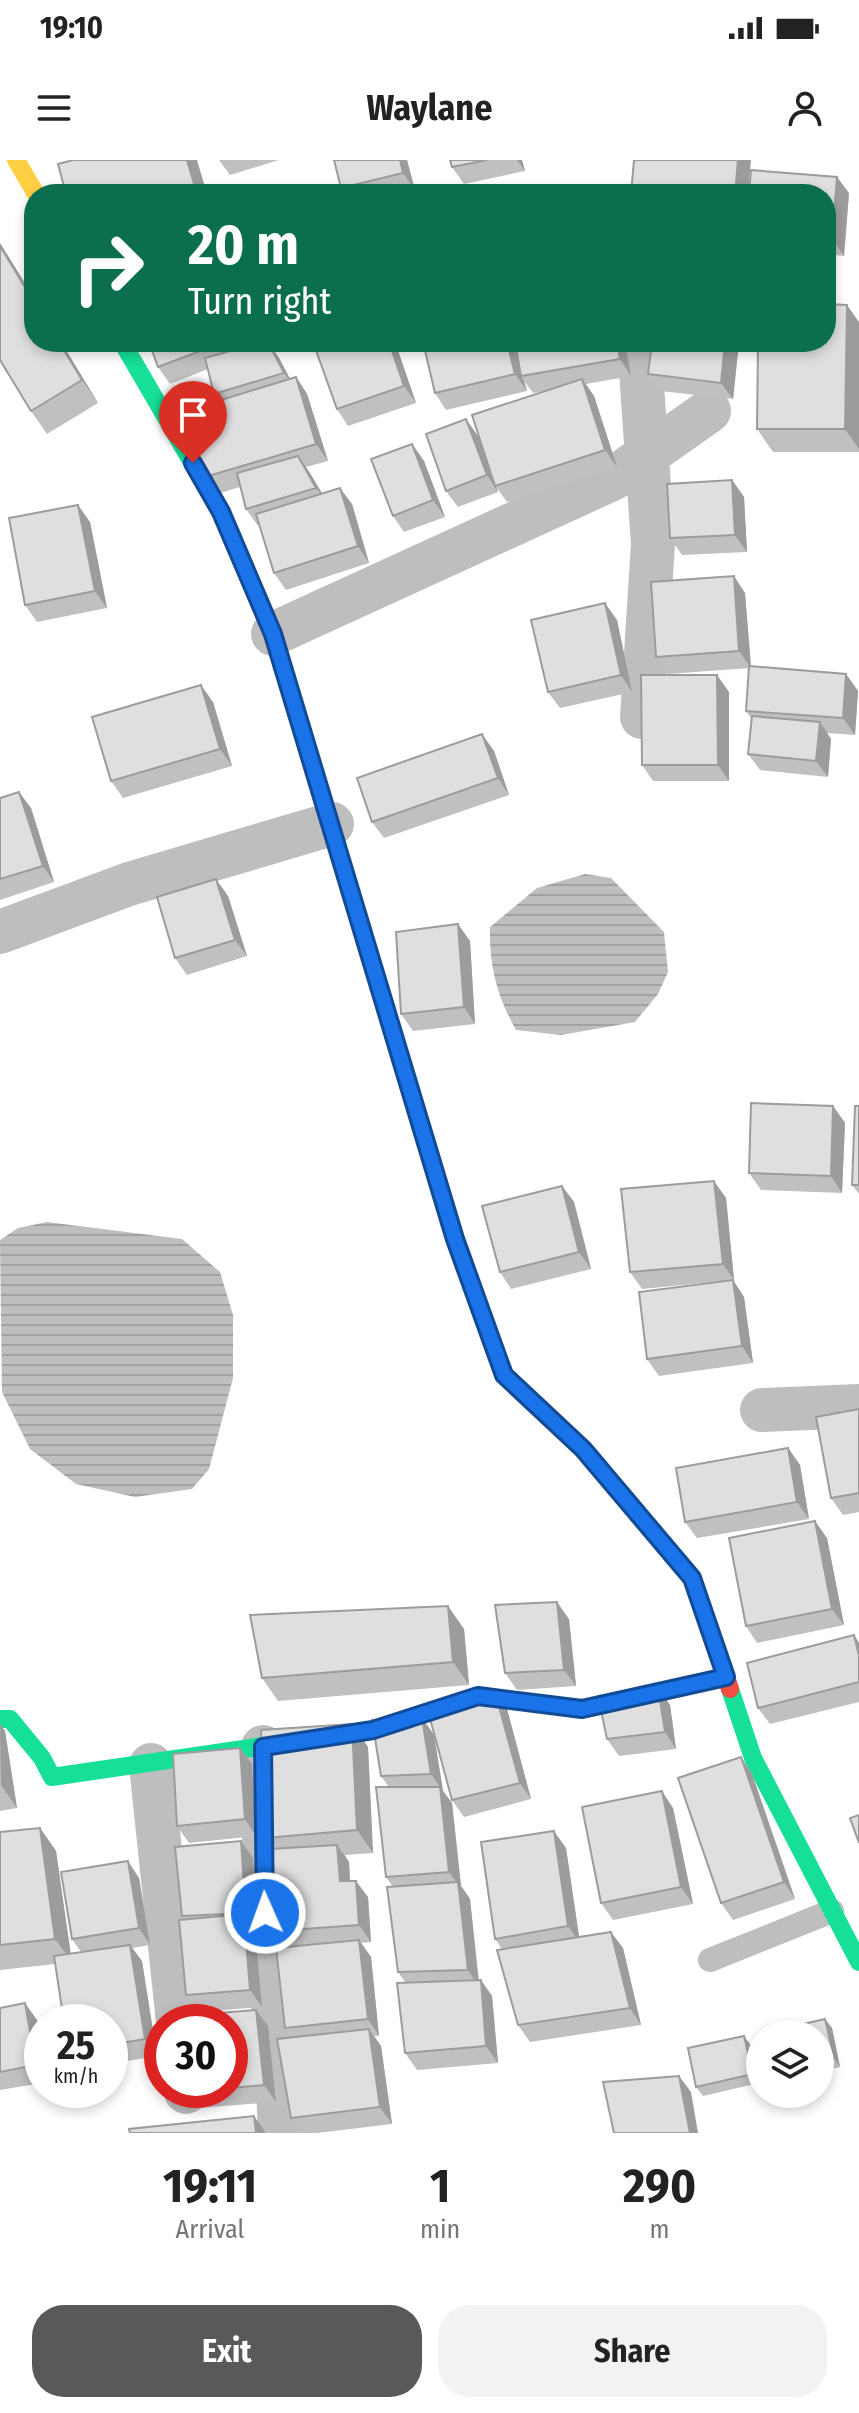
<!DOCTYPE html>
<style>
body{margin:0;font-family:"Fira Sans Condensed",sans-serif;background:#f2f2f2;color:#222;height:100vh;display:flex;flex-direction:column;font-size:30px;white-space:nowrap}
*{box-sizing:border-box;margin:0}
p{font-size:26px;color:#767676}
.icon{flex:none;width:44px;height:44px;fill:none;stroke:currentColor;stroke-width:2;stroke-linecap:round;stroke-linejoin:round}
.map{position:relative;height:1973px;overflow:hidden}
.panel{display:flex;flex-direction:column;background:#fff;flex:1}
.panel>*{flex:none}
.guide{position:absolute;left:24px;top:24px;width:812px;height:168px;border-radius:32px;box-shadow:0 4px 12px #0003;background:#0b6e4f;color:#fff;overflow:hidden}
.buttons{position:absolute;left:746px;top:1860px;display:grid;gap:16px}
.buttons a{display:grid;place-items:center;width:88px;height:88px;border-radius:50%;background:#fff;box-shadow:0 4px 12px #0003;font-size:40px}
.speed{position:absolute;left:24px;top:1844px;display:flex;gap:16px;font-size:40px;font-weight:700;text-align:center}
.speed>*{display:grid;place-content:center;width:104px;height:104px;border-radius:50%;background:#fff;box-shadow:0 4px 12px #0003;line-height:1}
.speed small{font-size:20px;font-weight:400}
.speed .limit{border:12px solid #d22;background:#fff;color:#111}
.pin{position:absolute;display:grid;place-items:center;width:68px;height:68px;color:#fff;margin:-82px -34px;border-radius:50% 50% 50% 0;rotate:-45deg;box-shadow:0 0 8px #0007}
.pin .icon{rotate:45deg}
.me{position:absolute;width:88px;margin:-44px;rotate:358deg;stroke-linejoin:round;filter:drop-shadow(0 0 6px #0008)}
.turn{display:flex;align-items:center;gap:28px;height:168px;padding:0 32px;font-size:36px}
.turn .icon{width:104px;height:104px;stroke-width:2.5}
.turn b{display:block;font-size:56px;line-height:68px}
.eta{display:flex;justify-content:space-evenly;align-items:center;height:136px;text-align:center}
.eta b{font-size:48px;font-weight:700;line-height:56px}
.primary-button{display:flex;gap:16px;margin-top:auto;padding:16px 32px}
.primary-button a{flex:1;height:92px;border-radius:32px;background:#595959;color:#fff;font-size:32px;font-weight:700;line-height:92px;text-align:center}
.primary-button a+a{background:#f2f2f2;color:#222}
.status{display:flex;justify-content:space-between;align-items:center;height:56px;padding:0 40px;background:#fff;direction:ltr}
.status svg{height:22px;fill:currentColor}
header{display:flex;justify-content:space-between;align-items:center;height:104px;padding:0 32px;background:#fff;font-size:36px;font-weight:700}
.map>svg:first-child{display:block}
.water{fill:url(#water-rules)}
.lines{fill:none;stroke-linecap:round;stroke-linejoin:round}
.lane{stroke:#bebebe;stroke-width:24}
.street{stroke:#bebebe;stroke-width:44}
.fast{stroke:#16e098;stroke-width:18}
.slow{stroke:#ffcf43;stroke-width:18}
.jam{stroke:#f24e42;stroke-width:18}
.wall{fill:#c0c0c0}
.shaded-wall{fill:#9c9c9c}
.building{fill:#dfdfdf;stroke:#9c9c9c;stroke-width:2}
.route-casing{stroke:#114b97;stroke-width:20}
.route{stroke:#1a73e8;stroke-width:14}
</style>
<div class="status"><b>19:10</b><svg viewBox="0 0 49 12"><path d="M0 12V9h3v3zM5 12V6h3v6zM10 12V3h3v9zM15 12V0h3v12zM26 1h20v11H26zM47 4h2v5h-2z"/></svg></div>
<header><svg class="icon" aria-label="menu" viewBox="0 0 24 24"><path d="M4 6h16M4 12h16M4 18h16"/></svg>Waylane<svg class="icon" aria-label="person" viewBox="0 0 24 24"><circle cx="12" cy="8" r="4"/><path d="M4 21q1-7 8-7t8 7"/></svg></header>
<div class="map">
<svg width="859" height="1973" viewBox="0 0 859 1973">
<defs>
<pattern id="water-rules" width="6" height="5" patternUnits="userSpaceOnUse" patternTransform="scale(2)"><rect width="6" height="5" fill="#bebebe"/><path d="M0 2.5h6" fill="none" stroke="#a2a2a2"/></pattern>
</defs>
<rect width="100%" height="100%" fill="#fff"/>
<path class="water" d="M585,714l26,4 53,54 4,40 -10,22 -23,28 -74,13 -45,-5c-19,-34 -27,-64 -26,-103l47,-39z
M47,1062l135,17 38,33 13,43v63l-24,91 -17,20 -57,8 -59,-13 -46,-35 -28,-57 -2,-152 18,-12z"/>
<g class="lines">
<path class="lane" d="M710,1800l122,-49"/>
<path class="street" d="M639,182l14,202 -11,173
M273,474l341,-156 95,-67
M0,772l129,-48 203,-60
M762,1250l97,-4
M263,1587c-2,129 12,257 17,386
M151,1605l27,257
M186,1930v2"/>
<path class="fast" d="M122,182l99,170 52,122 71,237
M730,1529l23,69 106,204
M0,1559h10l32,39 10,19 321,-47 105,-34 104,13 144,-32"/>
<path class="slow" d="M16,0l20,34
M344,711l111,368 49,136 24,22"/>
<path class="jam" d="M528,1237l55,52 109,129 38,111"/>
</g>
<path class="wall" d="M219,0h60l-49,15z
M334,0h73l8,30 -18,4h-52l-4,-6z
M450,0h72l3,11 -61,13 -12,-17z
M849,33l-5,63 -18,-2v-60z
M0,83l34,55v44h27l37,61 -51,31 -16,-23 -31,-51z
M859,162v130h-86l-16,-23z
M149,182h119l11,16 11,21 6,-2 11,17 21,67 -22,6 16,26 30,11 17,59 -83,27 -12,-17 -15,-48 -1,1 -12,-17 -6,-22 -23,7 -12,-17 14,-77 -5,-6 -6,-25 -38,15 -12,-17z
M395,182l21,61 -68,23 -11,-17z
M625,182l6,34 -45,8 8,12 23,71 -110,35 -10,-14 1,4 -40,15 -12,-16 32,-55 10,28 61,-74 -16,3 -9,-12 3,10 -81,19 -11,-17z
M652,182h87l-6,57 -73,-8 -12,-17z
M412,284l12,17 21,56 -41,15 -11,-16z
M732,320l12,17 3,55 -65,3 -12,-17z
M90,362l17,86 -70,14 -12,-17z
M745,433l6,73 95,8 12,17 -3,44 -28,-2 4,6 -3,38 -68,-7 -12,-16 3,-36 -5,-7 3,-43 -81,6 -12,-17z
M617,460l15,72 -72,16 -12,-16z
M729,532v89h-76l-11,-16z
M213,542l19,64 -109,32 -12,-17z
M494,591l15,44 -125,43 -12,-16z
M0,638l31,10 23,74 -54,18z
M228,736l19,60 -60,19 -12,-17z
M470,781l5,83 -62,7 -12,-17z
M833,946l12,17 -3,70 -81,-3 -12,-17z
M859,946v88l-7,-9z
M562,1026l12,16 17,67 -80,20 -11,-17z
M726,1038l8,82h-1l11,17 9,66 -94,13 -12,-17 76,-78 -81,8 -12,-17z
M859,1249v103l-16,3 -12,-17z
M788,1288l12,17 9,54 -112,19 -12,-16z
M827,1378l17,87 -87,18 -11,-17z
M569,1459l7,67 -59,4 -12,-17z
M464,1469l5,56 -191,16 -16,-23z
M854,1475l5,8v59l-89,22 -12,-16z
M658,1528l12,17 6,44 -57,7 -12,-17z
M507,1549l24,90 -67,18 -12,-17z
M422,1558l12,17 9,56 9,12 9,83 9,13 9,81 13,16 6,67 -81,7 -12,-17v-71l-7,-10 -5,-85 -7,-10 3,-90 -8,-11z
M0,1564l5,7 12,77 -17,3z
M352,1564l16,23 5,106 -28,2 4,7 1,19 18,16 3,45 -10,1 10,14 8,79h-5l7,10 11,78 -75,9h-16l-10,-15v-81l-6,-9 2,-81 -12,-16 -2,-82 -8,-11z
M240,1588l12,16 4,72 -67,7 -12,-17z
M741,1597l11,17 43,125 -62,21 -12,-17z
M673,1648l20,96 -80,16 -12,-17z
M40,1668l16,23 14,103 11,-2 -9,-13 67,-61 11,67 -18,3 10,13 15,95 -47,8v-42l-55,-58 -55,6v-138z
M241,1681l12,17 5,71 -4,1 8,77 -64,5 -12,-17 -2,-75 -2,-4z
M566,1688l13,89 44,11 18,77 -111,17 -12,-17 -16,-76 -7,-10z
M0,1848l37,12 5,27v36l-42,7z
M256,1850l12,16 8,76 -77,6 -11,-18h42v-68z
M825,1859l7,9 8,39 -20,5v-38z
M750,1884l9,39 -56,13 -7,-9z"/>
<path class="shaded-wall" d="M187,0h10l10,34h-10z
M400,0h7l8,30 -12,-17z
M517,0h5l3,11z
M738,0h13l-3,34h-13z
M837,17l12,16 -5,63 -12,-17z
M0,83l34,55v4l-34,-56z
M847,145l12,17v127l-14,-20z
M59,182h2l37,61 -16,-23z
M268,182l11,16 17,32 -12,-17z
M389,182h6l21,61 -12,-17z
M507,182h8l6,34 3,5 3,10 -12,-17z
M617,182h8l6,34 -11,-17z
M725,182h14l-6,57 -12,-16z
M296,217l11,17 21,67 -12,-17z
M582,219l12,17 23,71 -12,-17z
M466,259l12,17 20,56 -11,-17z
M412,284l12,17 21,56 -12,-17z
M298,296l12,17 18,31 -12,-16z
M732,320l12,17 3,55 -12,-17z
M340,328l12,16 17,59 -11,-17z
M78,345l12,17 17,86 -12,-17z
M734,416l11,17 6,75 -12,-17z
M605,443l12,17 15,72 -11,-17z
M846,514l12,17 -3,44 -12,-17z
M717,515l12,17v89l-11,-16z
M201,525l12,17 19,64 -12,-17z
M820,562l11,17 -3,38 -12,-16z
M482,574l12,17 15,44 -11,-17z
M19,632l12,16 23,74 -11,-16z
M216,719l12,17 19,60 -12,-16z
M458,764l12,17 5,83 -11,-17z
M833,946l12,17 -3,70 -11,-17z
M714,1021l12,17 8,82 -11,-16z
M562,1026l12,16 17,67 -12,-17z
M733,1120l11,17 9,66 -11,-17z
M788,1288l12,17 9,54 -12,-17z
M815,1361l12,17 17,87 -12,-16z
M557,1442l12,17 7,67 -12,-16z
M448,1446l16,23 5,56 -16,-23z
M854,1475l5,8v13z
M658,1528l12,17 6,44 -11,-17z
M495,1532l12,17 24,90 -11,-16z
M422,1558l12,17 9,56 -12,-17z
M0,1564l5,7 12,77 -16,-23z
M352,1564l16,23 5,106 -16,-23z
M240,1588l12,16 4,72 -11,-17z
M741,1597l11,17 43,125 -11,-17z
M440,1627l12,16 9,83 9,13 9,88 -11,-17 -10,-85 -9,-13z
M662,1631l11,17 20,96 -12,-17z
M40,1668l16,23 16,111 -17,-23z
M554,1671l12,17 14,95 -12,-17z
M241,1681l12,17 5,71 -12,-16z
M337,1685l12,17 2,36 -11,-17z
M128,1701l11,17 11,67 -11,-17z
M356,1721l12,16 3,45 -12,-17z
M244,1754l11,17 7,76 -12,-17z
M611,1772l12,16 18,77 -11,-17z
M359,1780l12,17 8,79 -11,-17z
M130,1785l12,16 15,95 -12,-17z
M481,1820l11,16 6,67 -12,-17z
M25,1843l12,17 5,27v26l-6,-8z
M256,1850l12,16 8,76 -12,-17z
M825,1859l7,9 8,39 -6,-9z
M369,1869l12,17 11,78 -12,-17z
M744,1876l6,8 9,39 -6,-9z
M679,1916l12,16 7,41h-8z
M254,1956l12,17h-10z"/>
<path class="building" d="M73,0h114l10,34h-131l-8,-30z
M334,0h66l3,13 -62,15z
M450,0h37l-35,7z
M634,0h104l-3,34h-104z
M751,10l86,7 -5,62 -6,-1v-44h-77z
M0,86l34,56v40h25l23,38 -51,31 -31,-51z
M826,144l21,1 -2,124h-88l1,-87h68z
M149,182h75l-66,25z
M263,182h5l16,31 -70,21 -9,-36z
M313,182h76l15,44 -67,23z
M423,182h84l8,32 -80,19z
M515,182h102l3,17 -99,17z
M652,182h73l-4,41 -73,-9z
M296,217l20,67 -111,33 -20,-66z
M582,219l23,71 -110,36 -23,-71z
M466,259l21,56 -41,16 -20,-57z
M412,284l21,56 -40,16 -22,-57z
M298,296l18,32 -70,21 -9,-36z
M732,320l3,55 -65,3 -3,-54z
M340,328l18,58 -84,27 -18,-59z
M78,345l17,86 -70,14 -16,-87z
M734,416l5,75 -83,6 -5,-75z
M605,443l16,72 -73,17 -17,-72z
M749,506l97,8 -3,44 -97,-7z
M641,515h76l1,90h-76z
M201,525l19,64 -109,32 -19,-64z
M752,556l68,6 -4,39 -68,-7z
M482,574l16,44 -126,44 -15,-44z
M19,632l24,74 -43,13v-81z
M216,719l19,61 -60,18 -18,-61z
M458,764l6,83 -63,7 -5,-82z
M751,943l82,3 -2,70 -82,-3z
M855,946h4v79h-7z
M714,1021l9,83 -93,8 -9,-83z
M562,1026l17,66 -79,20 -18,-66z
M733,1120l9,66 -95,13 -8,-67z
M859,1249v84l-28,5 -15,-81z
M788,1288l9,54 -112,20 -9,-54z
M815,1361l17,88 -86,17 -17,-88z
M557,1442l7,68 -59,3 -10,-68z
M448,1446l5,56 -191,16 -12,-63z
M854,1475l5,21v26l-101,26 -11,-45z
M658,1528l7,44 -58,7 -9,-43z
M495,1532l25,91 -68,17 -24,-89z
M422,1558l9,56 -50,2 -9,-56z
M352,1564l5,106 -92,8 -4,-108z
M240,1588l5,71 -68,7 -4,-72z
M741,1597l43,125 -63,21 -43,-125z
M376,1627h64l9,85 -63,5z
M662,1631l19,96 -80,16 -19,-96z
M859,1655v28l-9,-25z
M40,1668l15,111 -55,6v-113z
M554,1671l14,95 -73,13 -14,-97z
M241,1681l5,72 -64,3 -7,-69z
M337,1685l3,36h16l3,44 -84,6 -5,-82z
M128,1701l11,67 -67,11 -11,-67z
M458,1722l10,88 -70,2 -11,-85z
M244,1754l6,76 -64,5 -7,-75z
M611,1772l19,76 -112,17 -21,-75z
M359,1780l9,79 -83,9 -9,-80z
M130,1785l15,94 -35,6v-23h-46l-10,-66z
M481,1820l5,66 -81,7 -8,-70z
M25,1843l11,62 -36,7v-64z
M256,1850l8,75 -34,3v-66h-49l-1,-6z
M825,1859l9,39 -14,3v-27h-50l-1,-2z
M369,1869l11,78 -89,11 -14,-79z
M744,1876l9,38 -57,13 -8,-39z
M679,1916l11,57h-76l-11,-51z
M254,1956l2,17h-126l-1,-4z"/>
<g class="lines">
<g class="route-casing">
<path id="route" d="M193,303l28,49 52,122 182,605 49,136 79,74 109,129 34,99 -144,32 -104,-13 -105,34 -110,17 2,166"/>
</g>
<use href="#route" class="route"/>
</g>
</svg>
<div class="buttons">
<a><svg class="icon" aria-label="layers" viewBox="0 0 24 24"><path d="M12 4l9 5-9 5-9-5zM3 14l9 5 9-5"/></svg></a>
</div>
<div class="speed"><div>25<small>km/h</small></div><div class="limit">30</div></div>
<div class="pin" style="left:193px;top:303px;background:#d93025"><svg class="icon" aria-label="arrive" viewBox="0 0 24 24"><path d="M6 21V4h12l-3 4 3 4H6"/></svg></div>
<svg class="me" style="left:265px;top:1753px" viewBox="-20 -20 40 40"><circle r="17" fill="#1a73e8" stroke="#fff" stroke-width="3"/><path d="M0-11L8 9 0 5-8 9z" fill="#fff"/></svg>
<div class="guide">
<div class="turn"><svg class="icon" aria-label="right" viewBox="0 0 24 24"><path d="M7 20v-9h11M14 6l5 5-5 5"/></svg><div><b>20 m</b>Turn right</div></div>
</div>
</div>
<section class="panel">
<div class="eta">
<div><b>19:11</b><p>Arrival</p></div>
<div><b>1</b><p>min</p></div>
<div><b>290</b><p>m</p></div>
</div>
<div class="primary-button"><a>Exit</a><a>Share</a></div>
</section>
